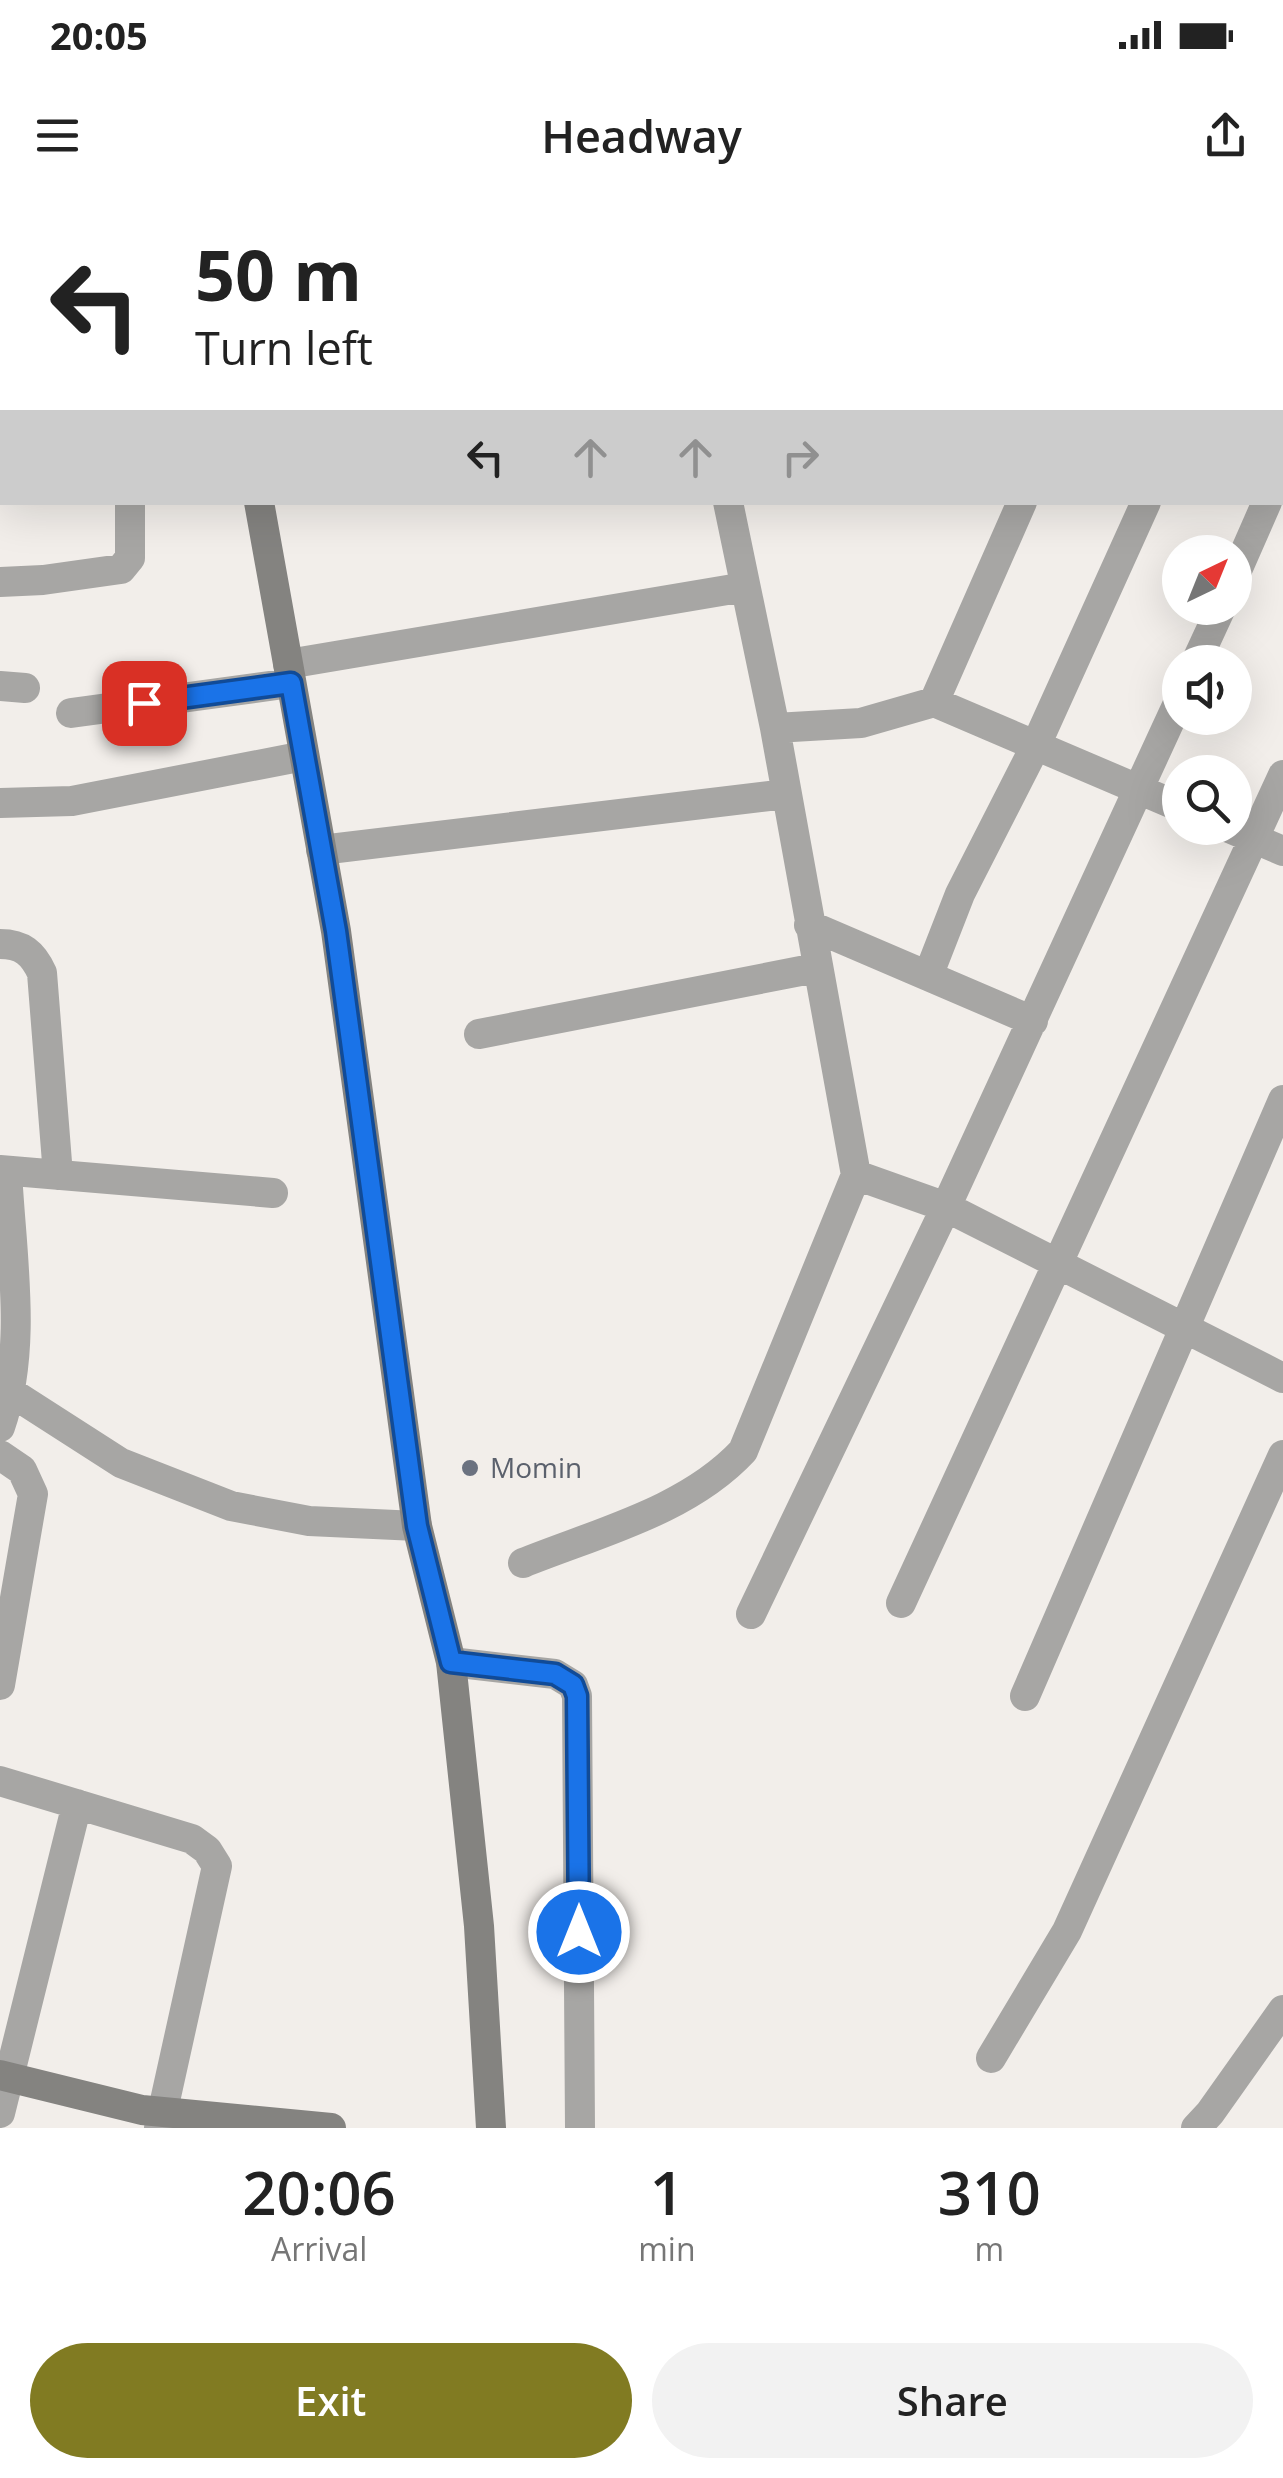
<!DOCTYPE html>
<style>
body{margin:0;font-family:"Open Sans",sans-serif;background:#f2f2f2;color:#222;height:100vh;display:flex;flex-direction:column;font-size:38px;white-space:nowrap}
*{box-sizing:border-box;margin:0}
p{font-size:32px;color:#767676}
.icon{flex:none;width:55px;height:55px;fill:none;stroke:currentColor;stroke-width:2;stroke-linecap:round;stroke-linejoin:round}
.map{position:relative;height:1928px;overflow:hidden}
.details{display:flex;flex-direction:column;background:#fff;flex:1}
.details>*{flex:none}
.banner{position:absolute;left:0px;top:0px;width:1285px;height:305px;box-shadow:0 10px 40px #0002;background:#fff;color:#222;overflow:hidden}
.needle{width:65px;rotate:43deg}
.tools{position:absolute;left:1162px;top:335px;display:grid;gap:20px}
.tools a{display:grid;place-items:center;width:90px;height:90px;border-radius:50%;background:#fff;box-shadow:0 10px 40px #0002;font-size:50px}
.pin{position:absolute;display:grid;place-items:center;width:85px;height:85px;color:#fff;margin:-42px;border-radius:20px;box-shadow:0 5px 15px #0006}
.me{position:absolute;width:110px;margin:-55px;rotate:0deg;stroke-linejoin:round;filter:drop-shadow(0 0 8px #0008)}
.turn{display:flex;align-items:center;gap:35px;height:210px;padding:0 30px;font-size:45px}
.turn .icon{width:130px;height:130px;stroke-width:2.5}
.turn b{display:block;font-size:70px;line-height:85px}
.lanes{display:flex;align-items:center;height:95px;padding:0 30px;background:#0003;justify-content:center;gap:50px;direction:ltr}
.lanes .off{opacity:.35}
.eta{display:flex;justify-content:space-evenly;align-items:center;height:170px;text-align:center}
.eta b{font-size:60px;font-weight:600;line-height:70px}
.cta{display:flex;gap:20px;margin-top:auto;padding:20px 30px}
.cta a{flex:1;height:115px;border-radius:60px;background:#817b22;color:#fff;font-size:40px;font-weight:600;line-height:115px;text-align:center}
.cta a+a{background:#f2f2f2;color:#222}
.status{display:flex;justify-content:space-between;align-items:center;height:70px;padding:0 50px;background:#fff;direction:ltr}
.status svg{height:28px;fill:currentColor}
header{display:flex;justify-content:space-between;align-items:center;height:130px;padding:0 30px;background:#fff;font-size:45px;font-weight:600}
.map>svg:first-child{display:block}
.lines{fill:none;stroke-linecap:round;stroke-linejoin:round}
.minor{stroke:#a7a6a4;stroke-width:30}
.secondary{stroke:#848380;stroke-width:30}
.route-casing{stroke:#114b97;stroke-width:25}
.route{stroke:#1a73e8;stroke-width:18}
.worship-dot{fill:#6b7280;stroke:#f2eeea;stroke-width:4}
.labels{text-anchor:middle;stroke-width:8;stroke-linejoin:round;paint-order:stroke}
.worship-label{font-size:28px;fill:#5b616d;stroke:#f2eeea;text-anchor:start}
</style>
<div class="status"><b>20:05</b><svg viewBox="0 0 49 12"><path d="M0 12V9h3v3zM5 12V6h3v6zM10 12V3h3v9zM15 12V0h3v12zM26 1h20v11H26zM47 4h2v5h-2z"/></svg></div>
<header><svg class="icon" aria-label="menu" viewBox="0 0 24 24"><path d="M4 6h16M4 12h16M4 18h16"/></svg>Headway<svg class="icon" aria-label="share" viewBox="0 0 24 24"><path d="M12 15V3M7 8l5-5 5 5M5 13v7h14v-7"/></svg></header>
<div class="map">
<svg width="1283" height="1928" viewBox="0 0 1283 1928">
<rect width="100%" height="100%" fill="#f2eeea"/>
<g class="lines">
<path class="minor" d="M429,0v2
M505,0l1,2
M671,0v2
M1110,0l5,2
M607,2l14,-2
M808,2v-2
M935,2l1,-2
M1045,2v-2
M1149,2l1,-2
M1280,2l1,-2
M1282,86l1,1
M0,253l2,1
M1282,268l1,-1
M728,302l47,226 81,447 90,32 337,171
M1235,375l32,-73
M0,382l43,-2 78,-11 9,-11v-56
M1196,462l25,-54
M288,464l457,-77
M0,486l25,2
M934,502l88,-200
M71,513l220,-30
M775,528l86,-5 73,-21 246,105
M0,603l72,-2 232,-45
M1229,628l54,23
M321,650l465,-56
M809,725l224,96
M0,744c22,0 33,9 42,29l16,202
M928,776l32,-82 76,-149 110,-243
M479,834l337,-66
M0,970l273,23
M12,1193l109,70 110,43 78,15 108,5
M0,1227c28,-81 11,-173 7,-256
M0,1255l22,15 11,24 -33,191
M523,1363c74,-30 164,-52 220,-112l113,-276
M901,1403l382,-828
M751,1414l195,-407 234,-508
M451,1462l104,12 18,11 4,11 3,432
M1025,1496l258,-596
M0,1581l192,58 15,11 10,16 -58,262
M991,1858l76,-127 216,-476
M0,1913l77,-309
M1196,1928l14,-15 73,-103"/>
<path class="secondary" d="M210,0l1,2
M259,302l77,429 81,595 34,136 28,264 12,202
M0,1875l142,35 189,18"/>
</g>
<g class="lines">
<g class="route-casing">
<path id="route" d="M144,503l147,-20 45,248 81,595 34,136 104,12 18,11 4,11 2,236"/>
</g>
<use href="#route" class="route"/>
</g>
<circle class="worship-dot" cx="470" cy="1268" r="10"/>
<g class="labels">
<g class="worship-label">
<text x="490" y="1278">Momin</text>
</g>
</g>
</svg>
<div class="tools">
<a><svg class="needle" viewBox="-14 -14 28 28"><path d="M0-13l5 13h-10z" fill="#e53935"/><path d="M0 13l5-13h-10z" fill="#767676"/></svg></a>
<a><svg class="icon" aria-label="sound" viewBox="0 0 24 24"><path d="M4 9h4l5-4v14l-5-4H4zM17 9q2 3 0 6"/></svg></a>
<a><svg class="icon" aria-label="search" viewBox="0 0 24 24"><circle cx="10" cy="10" r="6"/><path d="M15 15l6 6"/></svg></a>
</div>
<div class="pin" style="left:144px;top:503px;background:#d93025"><svg class="icon" aria-label="arrive" viewBox="0 0 24 24"><path d="M6 21V4h12l-3 4 3 4H6"/></svg></div>
<svg class="me" style="left:579px;top:1732px" viewBox="-20 -20 40 40"><circle r="17" fill="#1a73e8" stroke="#fff" stroke-width="3"/><path d="M0-11L8 9 0 5-8 9z" fill="#fff"/></svg>
<div class="banner">
<div class="turn"><svg class="icon" aria-label="left" viewBox="0 0 24 24"><path d="M17 20v-9H6M10 6l-5 5 5 5"/></svg><div><b>50 m</b>Turn left</div></div>
<div class="lanes"><svg class="icon" aria-label="left" viewBox="0 0 24 24"><path d="M17 20v-9H6M10 6l-5 5 5 5"/></svg><svg class="icon off" aria-label="ahead" viewBox="0 0 24 24"><path d="M12 20V5M6 11l6-6 6 6"/></svg><svg class="icon off" aria-label="ahead" viewBox="0 0 24 24"><path d="M12 20V5M6 11l6-6 6 6"/></svg><svg class="icon off" aria-label="right" viewBox="0 0 24 24"><path d="M7 20v-9h11M14 6l5 5-5 5"/></svg></div>
</div>
</div>
<section class="details">
<div class="eta">
<div><b>20:06</b><p>Arrival</p></div>
<div><b>1</b><p>min</p></div>
<div><b>310</b><p>m</p></div>
</div>
<div class="cta"><a>Exit</a><a>Share</a></div>
</section>
